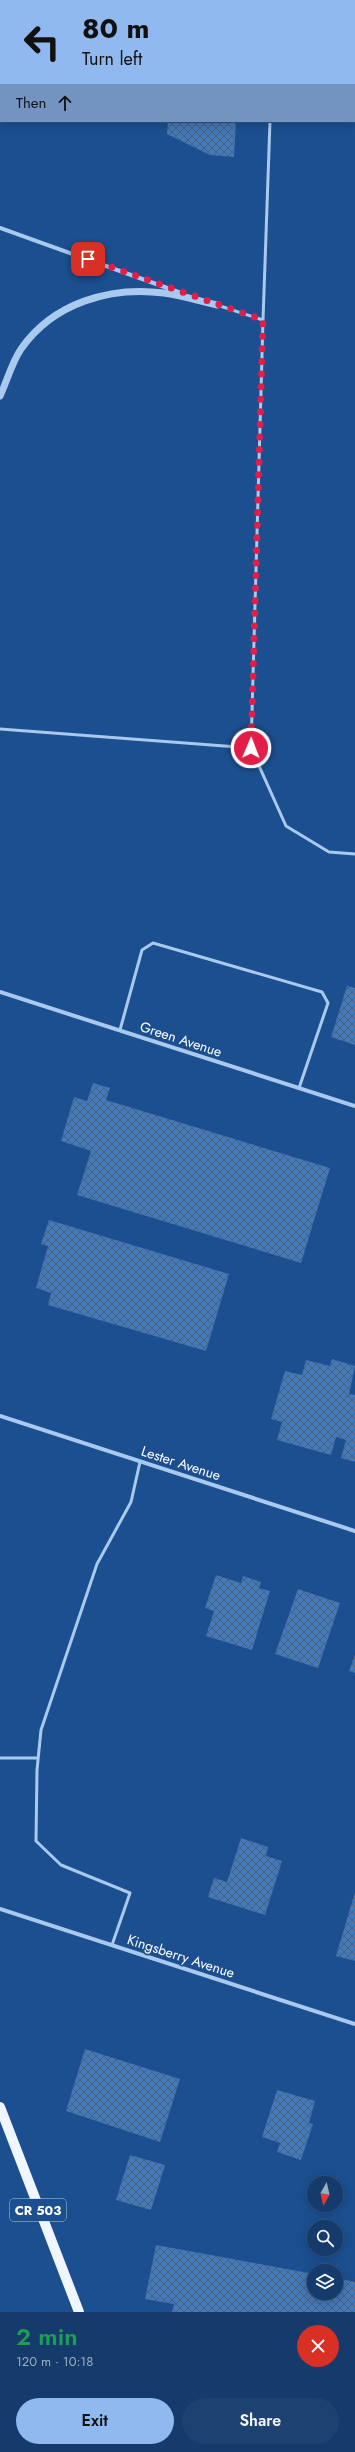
<!DOCTYPE html>
<meta charset="utf-8">
<style>
body{margin:0;font-family:Jost,sans-serif;background:#1d4271;color:#f1f3f6;height:100vh;display:flex;flex-direction:column;font-size:15px;white-space:nowrap}
*{box-sizing:border-box;margin:0}
p{font-size:13px;color:#9dadc1}
.icon{flex:none;width:22px;height:22px;fill:none;stroke:currentColor;stroke-width:2;stroke-linecap:round;stroke-linejoin:round}
.map{position:relative;height:2312px;overflow:hidden}
.side{display:flex;flex-direction:column;background:#143b6b;flex:1}
.side>*{flex:none}
.banner{position:absolute;left:0px;top:0px;width:355px;height:122px;box-shadow:0 2px 10px #0003,0 0 0 1px #33557e;background:#90b9f0;color:#111;overflow:hidden}
.needle{width:26px;rotate:188deg}
.fabs{position:absolute;left:307px;top:2176px;display:grid;gap:8px}
.fabs a{display:grid;place-items:center;width:36px;height:36px;border-radius:50%;background:#143b6b;box-shadow:0 2px 10px #0003,0 0 0 1px #33557e;font-size:20px}
.pin{position:absolute;display:grid;place-items:center;width:34px;height:34px;color:#fff;margin:-17px;border-radius:8px;box-shadow:0 2px 6px #0006}
.me{position:absolute;width:44px;margin:-22px;rotate:1deg;stroke-linejoin:round;filter:drop-shadow(0 0 3px #0008)}
.turn{display:flex;align-items:center;gap:14px;height:84px;padding:0 16px;font-size:18px}
.turn .icon{width:52px;height:52px;stroke-width:2.5}
.turn b{display:block;font-size:28px;line-height:34px}
.then{display:flex;align-items:center;height:38px;padding:0 16px;background:#0003;gap:8px;font-size:15px}
.round{display:grid;place-items:center;flex:none;width:42px;height:42px;border-radius:21px;background:#1d4271}
.overview{display:flex;align-items:center;justify-content:space-between;height:68px;padding:0 16px}
h1{font-size:24px;font-weight:600;line-height:30px;color:#1e9e55}
.primary-button{display:flex;gap:8px;margin-top:auto;padding:8px 16px}
.primary-button a{flex:1;height:46px;border-radius:24px;background:#90b9f0;color:#111;font-size:16px;font-weight:600;line-height:46px;text-align:center}
.primary-button a+a{background:#1d4271;color:#f1f3f6}
.map>svg:first-child{display:block}
.building{fill:url(#building-cross-hatch)}
.lines{fill:none;stroke-linecap:round;stroke-linejoin:round}
.service{stroke:#a9c9ee;stroke-width:3}
.minor{stroke:#a9c9ee;stroke-width:4}
.tertiary{stroke:#a9c9ee;stroke-width:7}
.primary{stroke:#f0f6ff;stroke-width:10}
.route{stroke:#e11d48;stroke-width:7;stroke-dasharray:0 12.6}
.labels{text-anchor:middle;stroke-width:3.5;stroke-linejoin:round;paint-order:stroke}
.shield{fill:#1b4f8f;stroke:#bbcadd;stroke-width:1}
.shield-label{font-size:13px;font-weight:bold;fill:#fff}
.street-label{font-size:14px;fill:#fff;stroke:#1b4f8f}
</style>
<div class="map">
<svg width="355" height="2312" viewBox="0 0 355 2312">
<defs>
<pattern id="building-cross-hatch" width="8" height="8" patternUnits="userSpaceOnUse"><rect width="8" height="8" fill="#4478b7"/><path d="M0 0l8 8M0 8l8-8" fill="none" stroke="#486282"/></pattern>
</defs>
<rect width="100%" height="100%" fill="#1b4f8f"/>
<path class="building" d="M168,121h68l-2,36 -24,-2 -43,-21z
M347,986l8,2v57l-24,-8z
M93,1083l17,5 -4,12 224,68 -29,95 -224,-68 14,-44 -30,-10 13,-44 13,4z
M49,1220l180,54 -23,77 -158,-46 3,-12 -15,-5 12,-42 -7,-2z
M332,1359l23,7 -6,28 6,1v67l-14,-4 5,-18 -10,-3 -5,18 -54,-15 5,-18 -11,-3 14,-48 17,4 4,-15 24,6z
M216,1575l25,8 2,-7 18,6 -2,6 11,3 -18,59 -46,-14 8,-25 -9,-3z
M298,1589l42,14 -22,65 -43,-14z
M355,1655v18l-6,-2z
M241,1838l27,9 -2,9 16,5 -17,54 -57,-18 6,-19 13,4z
M355,1892v69l-19,-5z
M85,2049l95,30 -20,63 -94,-31z
M277,2090l38,11 -6,22 4,1 -12,36 -24,-8 3,-9 -18,-6z
M130,2155l35,10 -14,45 -35,-10z
M156,2245l158,29v19h22v-15l19,4v30h-183l2,-8 -29,-5z"/>
<g class="lines">
<path class="service" d="M274,1v-1
M217,305l46,15 -12,428
M263,320l7,-199
M0,729l251,19 35,78 43,26 26,2
M120,1030l22,-80 11,-7 169,49 6,11 -29,85
M0,1758h38
M112,1945l18,-52 -69,-28 -25,-24 1,-71 4,-40 56,-166 34,-62 9,-40"/>
<path class="minor" d="M0,50h1
M0,228l184,66
M0,992l355,114
M0,1416l355,115
M0,1909l355,115"/>
<path class="tertiary" d="M0,396c7,-15 12,-34 21,-47 32,-46 89,-63 143,-56 17,2 35,8 53,12"/>
<path class="primary" d="M4,1v-1
M0,109l1,-29
M0,2107l79,205"/>
</g>
<g class="lines">
<path class="route" d="M88,259l175,61 -12,428"/>
</g>
<g class="labels">
<rect class="shield" x="10" y="2199" width="56" height="22" rx="3"/>
<g class="shield-label">
<text x="38" y="2215">CR 503</text>
</g>
<g class="street-label">
<text transform="translate(181 1039) rotate(18)" y="5">Green Avenue</text>
<text transform="translate(181 1463) rotate(18)" y="5">Lester Avenue</text>
<text transform="translate(181 1956) rotate(18)" y="5">Kingsberry Avenue</text>
</g>
</g>
</svg>
<div class="fabs">
<a><svg class="needle" viewBox="-14 -14 28 28"><path d="M0-13l5 13h-10z" fill="#e53935"/><path d="M0 13l5-13h-10z" fill="#9dadc1"/></svg></a>
<a><svg class="icon" aria-label="search" viewBox="0 0 24 24"><circle cx="10" cy="10" r="6"/><path d="M15 15l6 6"/></svg></a>
<a><svg class="icon" aria-label="layers" viewBox="0 0 24 24"><path d="M12 4l9 5-9 5-9-5zM3 14l9 5 9-5"/></svg></a>
</div>
<div class="pin" style="left:88px;top:259px;background:#d93025"><svg class="icon" aria-label="arrive" viewBox="0 0 24 24"><path d="M6 21V4h12l-3 4 3 4H6"/></svg></div>
<svg class="me" style="left:251px;top:748px" viewBox="-20 -20 40 40"><circle r="17" fill="#e11d48" stroke="#fff" stroke-width="3"/><path d="M0-11L8 9 0 5-8 9z" fill="#fff"/></svg>
<div class="banner">
<div class="turn"><svg class="icon" aria-label="left" viewBox="0 0 24 24"><path d="M17 20v-9H6M10 6l-5 5 5 5"/></svg><div><b>80 m</b>Turn left</div></div>
<div class="then">Then<svg class="icon" aria-label="ahead" viewBox="0 0 24 24"><path d="M12 20V5M6 11l6-6 6 6"/></svg></div>
</div>
</div>
<section class="side">
<div class="overview"><div><h1>2 min</h1><p>120 m · 10:18</p></div><a class="round" style="background:#d93025;color:#fff"><svg class="icon" aria-label="close" viewBox="0 0 24 24"><path d="M6 6l12 12M18 6L6 18"/></svg></a></div>
<div class="primary-button"><a>Exit</a><a>Share</a></div>
</section>
